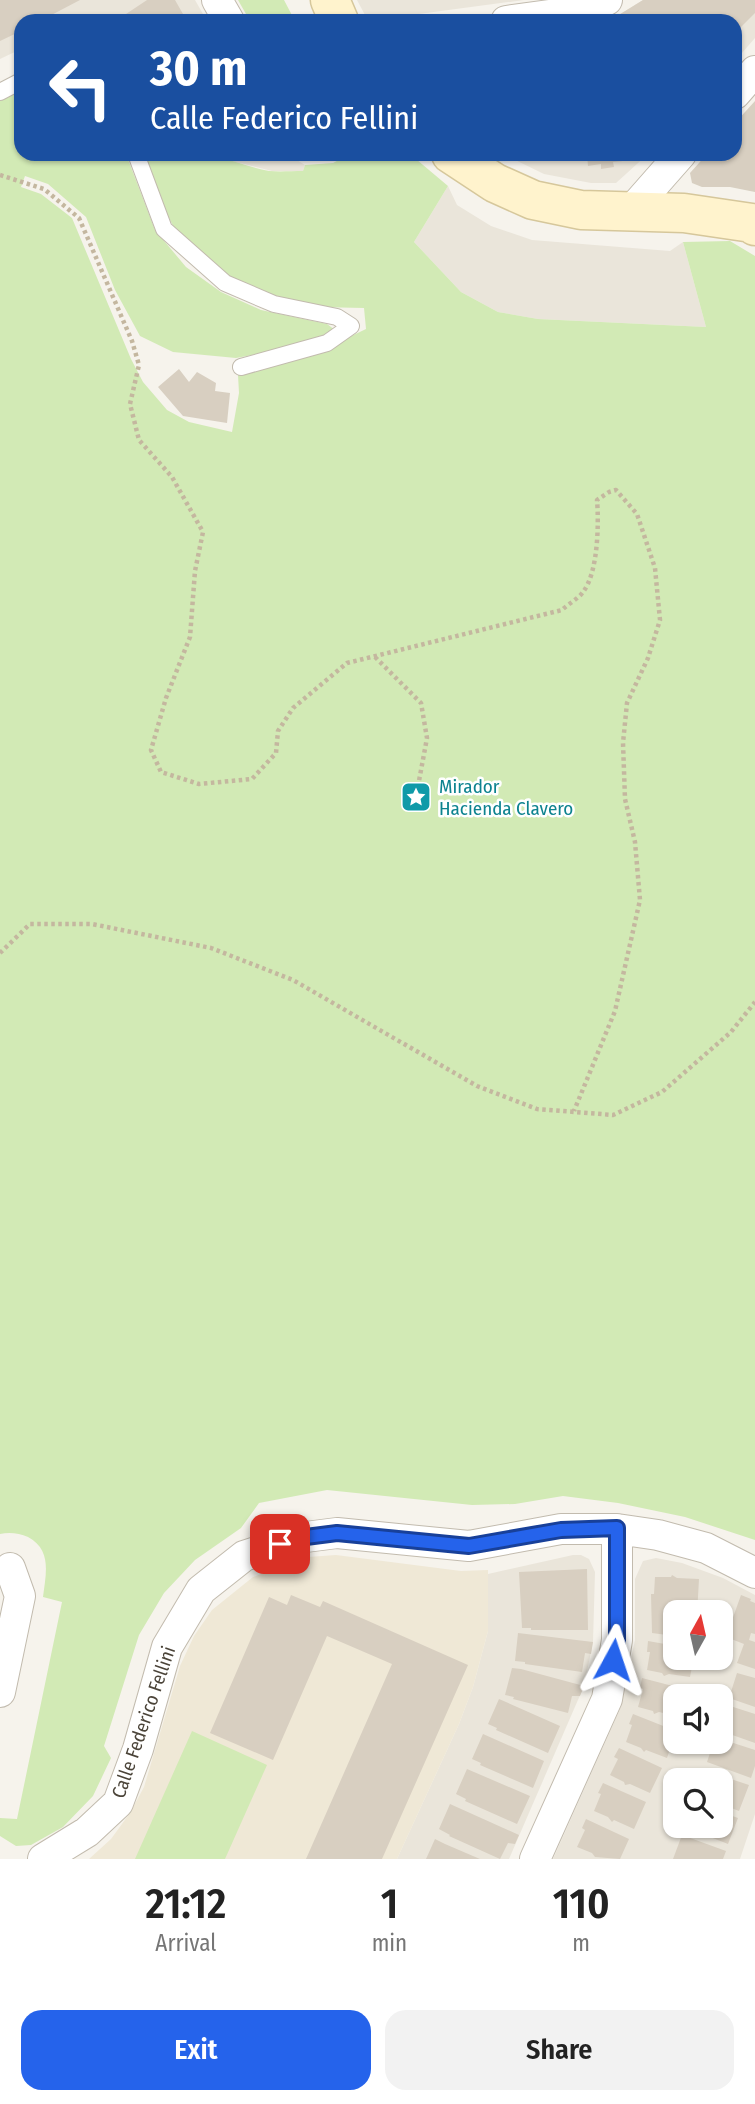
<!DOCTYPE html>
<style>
body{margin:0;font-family:"Fira Sans Condensed",sans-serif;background:#f2f2f2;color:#222;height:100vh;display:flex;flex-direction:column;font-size:26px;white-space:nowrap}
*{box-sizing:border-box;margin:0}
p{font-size:23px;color:#767676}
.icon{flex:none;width:38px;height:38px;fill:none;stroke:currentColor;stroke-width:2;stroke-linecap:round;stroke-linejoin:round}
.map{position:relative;height:1859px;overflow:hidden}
.sheet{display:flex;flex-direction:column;background:#fff;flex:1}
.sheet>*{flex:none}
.guide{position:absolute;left:14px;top:14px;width:728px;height:147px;border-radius:21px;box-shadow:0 2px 5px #0004;background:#1a4fa0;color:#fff;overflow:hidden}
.needle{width:46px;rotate:8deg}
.tools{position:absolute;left:663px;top:1600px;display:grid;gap:14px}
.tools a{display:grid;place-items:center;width:70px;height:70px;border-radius:14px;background:#fff;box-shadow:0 2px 5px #0004;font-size:35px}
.pin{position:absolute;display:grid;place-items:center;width:60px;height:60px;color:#fff;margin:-30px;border-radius:14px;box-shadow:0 4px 10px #0006}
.me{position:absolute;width:77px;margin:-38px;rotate:5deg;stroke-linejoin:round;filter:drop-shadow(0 0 5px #0008)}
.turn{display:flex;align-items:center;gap:24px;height:147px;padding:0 21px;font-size:32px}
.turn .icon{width:91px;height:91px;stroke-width:2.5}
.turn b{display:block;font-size:49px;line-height:60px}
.eta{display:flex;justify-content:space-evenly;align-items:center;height:119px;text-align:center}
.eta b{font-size:42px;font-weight:600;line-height:49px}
.primary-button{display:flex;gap:14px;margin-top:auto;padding:14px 21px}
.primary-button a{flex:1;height:80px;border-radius:21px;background:#2563eb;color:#fff;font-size:28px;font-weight:600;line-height:80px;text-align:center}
.primary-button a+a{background:#f2f2f2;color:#222}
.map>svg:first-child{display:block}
.residential{fill:#eae5da;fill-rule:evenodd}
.education{fill:#efe8d6}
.green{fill:#d2eab5}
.building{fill:#d8cfc1}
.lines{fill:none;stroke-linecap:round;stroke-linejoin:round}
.lane-casing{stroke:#c2bbae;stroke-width:18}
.street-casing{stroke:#c2bbae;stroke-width:32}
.secondary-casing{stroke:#d6c79b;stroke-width:41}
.path{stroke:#c4b79f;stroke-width:4.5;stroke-dasharray:3.5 3.5;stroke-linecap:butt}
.lane{stroke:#fff;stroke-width:16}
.street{stroke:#fff;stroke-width:30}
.secondary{stroke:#fff3cd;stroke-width:38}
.route-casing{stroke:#184099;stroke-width:18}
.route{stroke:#2563eb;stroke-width:12}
.labels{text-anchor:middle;stroke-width:5;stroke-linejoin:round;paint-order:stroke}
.culture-label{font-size:19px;fill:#0d838f;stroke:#fff;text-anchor:start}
.street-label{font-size:19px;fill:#4b4439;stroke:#fff}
</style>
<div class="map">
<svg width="755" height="1859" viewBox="0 0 755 1859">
<rect width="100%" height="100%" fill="#f6f3ec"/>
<path class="residential" d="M0,0h195l12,21h-108l-14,-3 -7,3h-57v28l-21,10z
M357,0h167l-150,20 -9,-5z
M643,0h112v38l-20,23v-40h-126z
M203,154h84l18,11 -2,6h-31z
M503,154h145l-32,29h-25l-47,-9z
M448,186l9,19 34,21 41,14 138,11 13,-9 23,85 -168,-8 -40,-7 -37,-20 -47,-50z
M573,1555h8l8,4 6,13 -2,70 -9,44 -75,173h-112l62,-135 14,-37 15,-56v-57z
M656,1558l26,5 41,15 32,17v219l-15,45h-187l67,-150 15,-69v-61l8,-18zM676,1612h45v45h-45zM676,1696h45v45h-45zM676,1780h45v45h-45z"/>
<path class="education" d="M336,1555l125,16 27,-1v61l-15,56 -14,37 -62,135h-308l22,-20 19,-26 14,-26 36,-121 14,-30 18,-26 41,-33 55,-20z"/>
<path class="green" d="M238,0h46l11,21h-45z
M21,90v64h105l29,76 31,37 35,25 40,18 66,14 8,6 -35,16 -64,12 -63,-6 -33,-16 -25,-46 -29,-73 -38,-33 -23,-8 -4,11 20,7 31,24 59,141 12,23 24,28 22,12 43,10 7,-39 -1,-18 76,-21 52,-25 -2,-21 -47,-1 -58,-15 -39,-19 -42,-38 -17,-32 -17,-49h20l3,4c30,-16 71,8 102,13 11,1 23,0 34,0l2,-6 28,-2 17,-9h60l38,32 -34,56 47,50 37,20 40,7 168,8 -23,-85 47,-1 25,15v1284l-70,-23 -67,-14 -55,-7 -48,8 -43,1 -145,-15 -68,13 -18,25 -46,32 -31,33 -25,42 -35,111 7,12 -18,38 -30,31 -32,18 -15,1 -16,-10v-18l17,1 45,-217 -19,-5c3,-24 9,-47 -15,-60 -9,-4 -19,-5 -28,-3v-1433z
M192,1731l75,34 -42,94h-90z"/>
<path class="building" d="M0,0h80l-40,21h-19v10l-21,10z
M147,0h28l12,21h-57l-4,-7z
M643,0h112v13l-20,20v-12h-126z
M755,101v91l-25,-5h-28l-10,-4 -2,-10 17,-19h28v-31z
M548,154h36v2l-16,5v-3l-19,2z
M587,154h44l1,6 -19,2 1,5 -13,2v-5l-13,2z
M179,369l10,13 8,-10 19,11 -1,8 15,2 -3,30 -44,-7 -25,-29z
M587,1569l1,61h-57v-2h-9l-3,-56z
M672,1575l5,3 22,1 -1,18 -1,15h-21v23l-7,2 -2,-2 -15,-2 -1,-39h3l1,-17h16z
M291,1595l29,12 3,-6 145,64 -86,194h-76l86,-195 -65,-28 -54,124 -63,-27 59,-136 18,8z
M741,1595l10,4 -1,2 5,2v31l-4,-1 -2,7 6,2v27l-18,-6 7,-19 -18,-7z
M518,1633l75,9 -2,12 -6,-1 -3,19 -57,-8v-2l-10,-1z
M648,1641l28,5v11h18l-4,20 -21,-3 -5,2 -2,-3 -15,-3 3,-18h-3z
M512,1668l9,1 63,17 -4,10h-8l-4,17 -55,-14 1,-2 -9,-2z
M737,1673l18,5v29l-26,-9z
M642,1678l46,12 -1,6h-11v20l-17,-4 -5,2 -1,-3 -15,-4 5,-18 -3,-1z
M499,1699l61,27 -12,27 -52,-23 1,-2 -9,-4z
M727,1705l28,9v29l-34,-12v-10z
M633,1714l43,17 -9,27 -21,-8 -2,2 -3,-4 -15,-6 6,-17 -3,-1z
M483,1734l61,27 -11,27 -53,-23 1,-2 -9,-4z
M721,1739l34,11v16l-4,12 -44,-16 7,-21h7z
M619,1748l43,20 -12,25 -20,-9 -5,1 -1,-3 -14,-7 8,-16 -4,-2z
M467,1769l63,27 -13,28 -52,-23 1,-2 -10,-5z
M704,1770l45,15 -10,26 -18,-7v-24h-20z
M603,1783l43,19 -12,27 -20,-9 -2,2 -4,-5 -14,-6 7,-17 -3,-1z
M450,1804l69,31 -4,9 -7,-1 -8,16 -51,-23 1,-1 -11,-6z
M721,1812l17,6 -10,26 -43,-17v-2h36z
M586,1819l43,20 -9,20 -25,-2 -3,-4 -15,-6 8,-17 -3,-2z
M682,1835l44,16 -3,8h-50z
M435,1839l10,5 35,15h-54z"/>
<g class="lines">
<g class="lane-casing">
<path id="lane" d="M0,92l21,-11
M136,154l28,75 61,54 49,21 63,13 14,9 -24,17 -86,24"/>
</g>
<g class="street-casing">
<path id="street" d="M217,0l12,21
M506,21l80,-11 21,-10
M735,94l20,-23
M630,212l51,-58
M0,1692l20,-96 -10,-28
M43,1859l44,-27 31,-29 20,-54 29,-102 34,-57 43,-34 54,-18 39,-5 132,13 92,-17h56l41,6 48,13 49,25
M535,1859l72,-160 10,-59v-111"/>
</g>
<g class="secondary-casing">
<path id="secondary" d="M330,0l9,21
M451,154l44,29 38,17 48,10 103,3 68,10 3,3"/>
</g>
<path class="path" d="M0,175l44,14 35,29 53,123 7,24 -9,39 9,36 33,37 31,55 -8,39 -5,66 -24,61 -15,52 10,22 38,12 53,-5 24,-26 2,-22 15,-23 54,-45 215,-53c6,-6 16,-11 21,-18 15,-19 16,-68 14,-92l12,-8 7,-2 21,24 18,54 5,52 -12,38 -21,45 -4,40 2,56 10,43 5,58 -25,111 -41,100
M375,657l46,46 6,35 -11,59
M0,953l30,-29h62l119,24 82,32 184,106 60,23 76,6 49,-23 69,-60 24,-30"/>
<use href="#lane" class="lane"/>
<use href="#street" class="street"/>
<use href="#secondary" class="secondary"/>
</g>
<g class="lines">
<g class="route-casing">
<path id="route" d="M280,1544l18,-6 39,-5 132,13 92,-16 56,-2v112l-4,20"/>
</g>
<use href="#route" class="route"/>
</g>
<defs>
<g id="sight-square" transform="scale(1.575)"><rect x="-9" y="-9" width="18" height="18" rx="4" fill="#0f9aa8" stroke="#fff"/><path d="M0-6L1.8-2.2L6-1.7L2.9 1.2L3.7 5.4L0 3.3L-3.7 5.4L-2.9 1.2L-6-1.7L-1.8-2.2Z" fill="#fff"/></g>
</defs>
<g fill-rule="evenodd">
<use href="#sight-square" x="416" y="797"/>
</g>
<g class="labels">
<g class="culture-label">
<text x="439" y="793">Mirador<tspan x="439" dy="22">Hacienda Clavero</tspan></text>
</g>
<g class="street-label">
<text transform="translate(143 1722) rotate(-71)" y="7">Calle Federico Fellini</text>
</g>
</g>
</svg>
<div class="tools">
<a><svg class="needle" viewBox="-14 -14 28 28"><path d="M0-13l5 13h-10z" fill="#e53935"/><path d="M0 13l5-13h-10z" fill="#767676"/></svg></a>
<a><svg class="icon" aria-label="sound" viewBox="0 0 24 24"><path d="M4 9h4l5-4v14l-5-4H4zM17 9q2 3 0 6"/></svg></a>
<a><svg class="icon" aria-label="search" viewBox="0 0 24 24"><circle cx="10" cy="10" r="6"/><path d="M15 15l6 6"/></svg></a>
</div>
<div class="pin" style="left:280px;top:1544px;background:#d93025"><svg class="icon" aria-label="arrive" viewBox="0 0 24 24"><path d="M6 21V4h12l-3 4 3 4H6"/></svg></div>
<svg class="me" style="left:613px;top:1660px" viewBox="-20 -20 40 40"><path d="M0-17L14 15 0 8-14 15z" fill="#2563eb" stroke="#fff" stroke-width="4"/></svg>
<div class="guide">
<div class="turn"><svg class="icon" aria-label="left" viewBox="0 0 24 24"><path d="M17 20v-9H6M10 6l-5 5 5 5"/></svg><div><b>30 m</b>Calle Federico Fellini</div></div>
</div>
</div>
<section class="sheet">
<div class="eta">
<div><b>21:12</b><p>Arrival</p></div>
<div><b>1</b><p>min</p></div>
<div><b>110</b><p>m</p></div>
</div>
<div class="primary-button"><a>Exit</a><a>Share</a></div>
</section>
